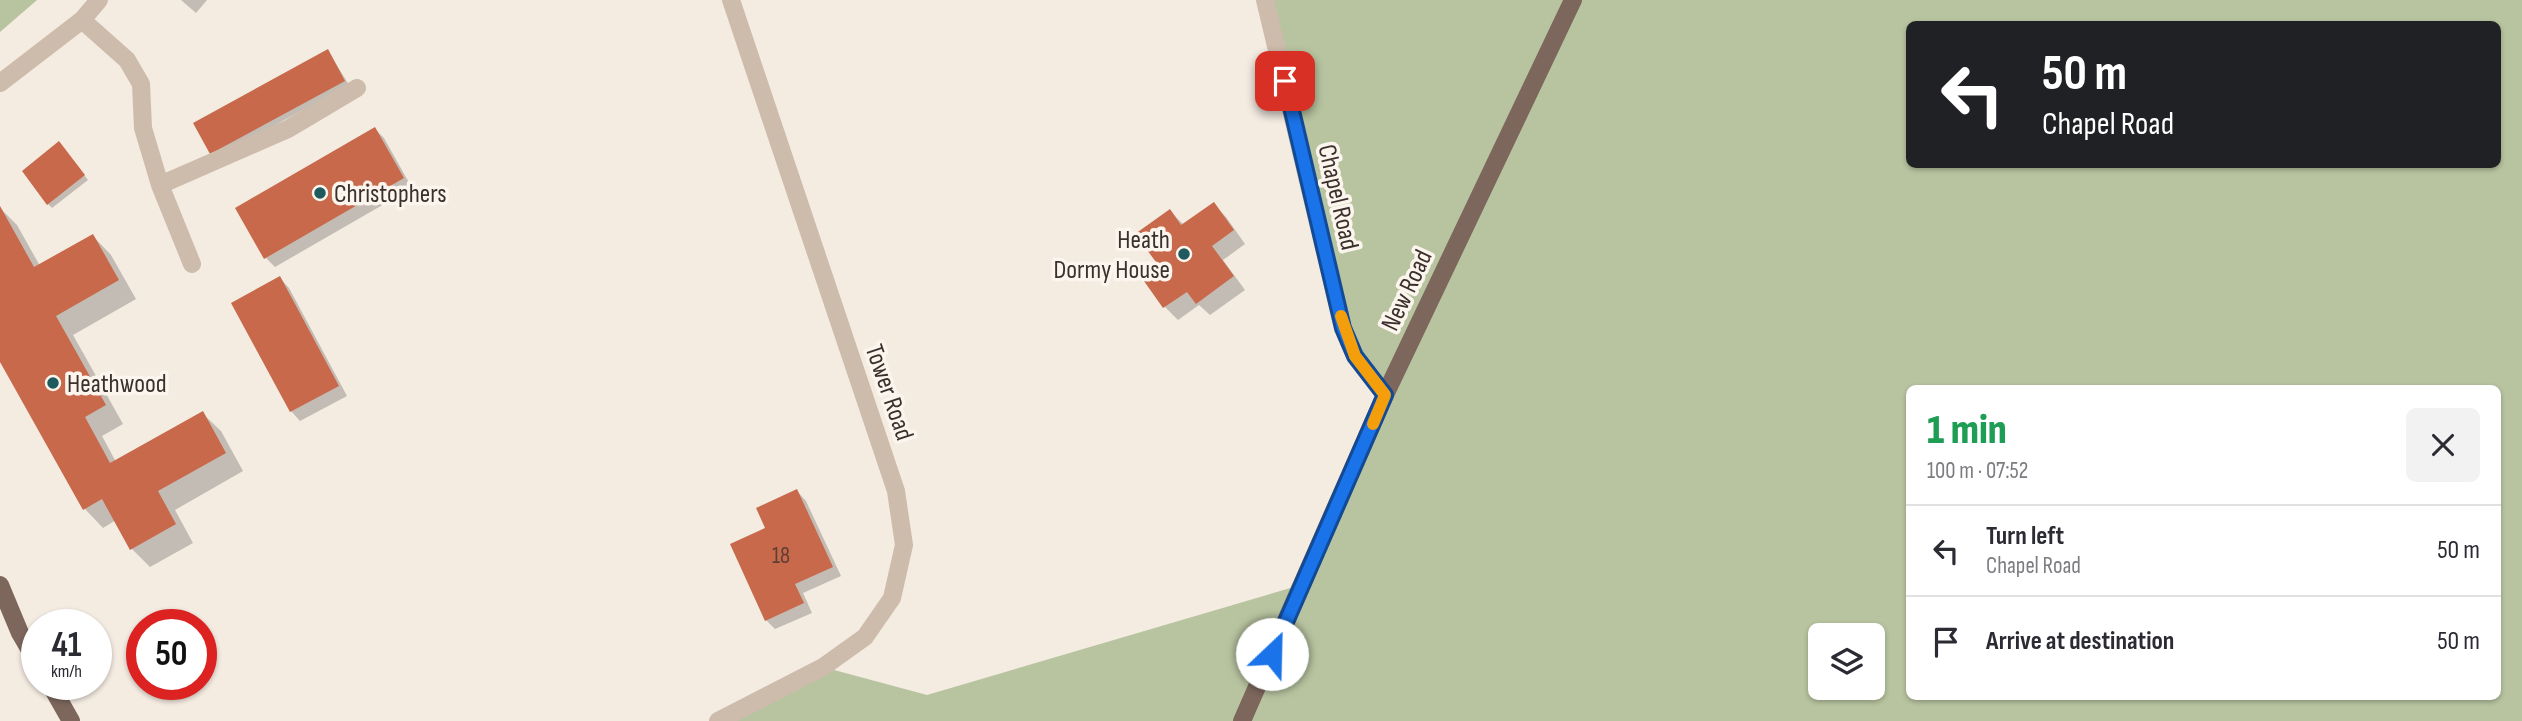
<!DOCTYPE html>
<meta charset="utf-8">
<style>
body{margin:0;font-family:"Sofia Sans Condensed",sans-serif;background:#f2f2f3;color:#2b2b33;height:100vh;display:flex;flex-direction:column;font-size:26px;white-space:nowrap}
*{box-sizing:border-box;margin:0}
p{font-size:23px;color:#7c7c81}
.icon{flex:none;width:38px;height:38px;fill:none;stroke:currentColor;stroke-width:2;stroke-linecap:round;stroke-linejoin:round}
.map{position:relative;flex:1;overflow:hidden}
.drawer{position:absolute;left:1906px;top:385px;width:595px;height:315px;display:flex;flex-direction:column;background:#fff;border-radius:10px;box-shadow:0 2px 5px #0004}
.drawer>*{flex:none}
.top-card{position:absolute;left:1906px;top:21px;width:595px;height:147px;border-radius:10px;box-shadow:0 2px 5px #0004;background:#202124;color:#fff;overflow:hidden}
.controls{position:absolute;left:1808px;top:623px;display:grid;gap:14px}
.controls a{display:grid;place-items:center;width:77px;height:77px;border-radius:10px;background:#fff;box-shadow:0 2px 5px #0004;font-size:35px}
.speed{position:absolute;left:21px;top:609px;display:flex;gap:14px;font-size:35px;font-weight:700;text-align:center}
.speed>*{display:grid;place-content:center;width:91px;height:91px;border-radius:50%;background:#fff;box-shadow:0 2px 5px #0004;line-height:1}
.speed small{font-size:18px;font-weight:400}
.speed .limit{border:10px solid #d22;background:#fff;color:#111}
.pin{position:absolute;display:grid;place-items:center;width:60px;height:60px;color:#fff;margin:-30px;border-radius:14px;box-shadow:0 4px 10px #0006}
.me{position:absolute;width:77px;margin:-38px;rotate:24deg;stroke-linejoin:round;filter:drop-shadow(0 0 5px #0008)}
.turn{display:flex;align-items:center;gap:24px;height:147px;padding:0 21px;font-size:32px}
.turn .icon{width:91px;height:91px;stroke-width:2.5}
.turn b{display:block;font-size:49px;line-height:60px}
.round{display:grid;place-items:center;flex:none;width:74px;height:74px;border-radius:10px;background:#f2f2f3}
.head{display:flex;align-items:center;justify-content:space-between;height:119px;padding:0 21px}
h1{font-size:42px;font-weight:800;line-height:52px;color:#1e9e55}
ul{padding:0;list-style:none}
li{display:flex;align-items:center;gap:21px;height:91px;padding:0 21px;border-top:2px solid #e1e1e2}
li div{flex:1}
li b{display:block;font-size:26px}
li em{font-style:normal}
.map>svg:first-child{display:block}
.green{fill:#b8c4a0;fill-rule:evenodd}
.shadow{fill:#0003}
.building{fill:#c8694b}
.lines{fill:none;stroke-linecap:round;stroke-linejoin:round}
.minor{stroke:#cdbbac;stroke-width:18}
.major{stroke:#7d675c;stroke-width:18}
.route-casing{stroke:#114b97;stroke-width:18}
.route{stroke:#1a73e8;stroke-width:12}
.slow{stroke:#f59e0b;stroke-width:12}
.poi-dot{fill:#1f5a5e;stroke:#fbf5ee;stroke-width:2.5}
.labels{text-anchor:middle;stroke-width:7;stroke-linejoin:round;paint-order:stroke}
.number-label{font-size:23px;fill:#5e3e33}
.poi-label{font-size:26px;fill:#3b302b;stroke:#fbf5ee;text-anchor:start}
.street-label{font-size:26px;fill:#3b302b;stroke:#fbf5ee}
</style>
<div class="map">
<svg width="2522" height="721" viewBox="0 0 2522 721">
<rect width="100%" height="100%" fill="#f4ebe1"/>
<path class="green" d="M0,0h37l-37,32z
M1265,0h1257v721h-1804l105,-54 104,28 377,-111 81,-189 -30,-39zM1909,24h588v140h-588zM1909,388h588v308h-588zM1820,635h52v53h-52z"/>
<path class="shadow" d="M181,0h26l-11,13z
M328,51l21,34 -133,72 -4,-4z
M375,129l9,9 28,50 -137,79 -9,-9z
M63,148l25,32 -36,28 -4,-4z
M1213,204l13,13 19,27 -22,16 22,30 -35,25 -11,-10 -21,15 -13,-13 -24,-32 17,-12 12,-52 14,14z
M0,208l17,17 23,41 53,-30 18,19 25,44 -63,36 50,89 -21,12 14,26 86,-49 19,18 22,40 -68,39 18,33 -43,24 -18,-18 -16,-29 -13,8 -18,-19 -85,-151z
M280,278l9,10 58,108 -47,25 -9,-10z
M797,491l9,10 35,75 -38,17 9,20 -37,16 -9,-9z"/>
<path class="building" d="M328,49l17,32 -135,73 -17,-31z
M375,127l29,51 -140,81 -29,-51z
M59,141l26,34 -38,30 -25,-34z
M1214,202l20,28 -22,16 22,30 -38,28 -9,-12 -24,16 -24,-34 17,-12 -21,-28 35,-25 11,16z
M0,206l34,61 59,-33 26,46 -63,36 50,89 -21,12 25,46 93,-52 23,42 -68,38 18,33 -46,26 -28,-51 -19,11 -83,-148z
M280,276l59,110 -49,26 -59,-109z
M797,489l36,78 -38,17 9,19 -39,18 -35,-77 35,-16 -9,-20z"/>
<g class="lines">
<path class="minor" d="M1265,0l78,328 12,28 30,39
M82,20l45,40 14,24 2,44 17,57 32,79
M0,83l82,-63 17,-20
M160,185l128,-56 69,-41
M718,721l105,-54 42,-30 27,-39 12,-53 -8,-54 -165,-491"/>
<path class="major" d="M0,585l20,48 17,29
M50,684l21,37
M1242,721l143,-326 188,-395"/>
</g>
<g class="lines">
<g class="route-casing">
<path id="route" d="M1272,654l113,-259 -30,-39 -12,-28 -58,-247"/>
</g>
<use href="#route" class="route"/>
<path class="slow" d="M1341,316l14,40 30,39 -12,29"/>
</g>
<g class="poi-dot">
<circle cx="320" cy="193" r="7"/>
<circle cx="1184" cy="254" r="7"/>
<circle cx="53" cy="383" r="7"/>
</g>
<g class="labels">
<g class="number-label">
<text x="781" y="563">18</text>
</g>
<g class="poi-label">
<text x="334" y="202">Christophers</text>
<text x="1170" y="248" text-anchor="end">Heath<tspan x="1170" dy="30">Dormy House</tspan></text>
<text x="67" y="392">Heathwood</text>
</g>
<g class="street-label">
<text transform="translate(1339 197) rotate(77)" y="9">Chapel Road</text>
<text transform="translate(1406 290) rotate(-65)" y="9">New Road</text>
<text transform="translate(890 392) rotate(71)" y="9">Tower Road</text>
</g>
</g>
</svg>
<div class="controls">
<a><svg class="icon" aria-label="layers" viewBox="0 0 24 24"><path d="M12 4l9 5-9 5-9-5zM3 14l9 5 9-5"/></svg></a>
</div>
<div class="speed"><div>41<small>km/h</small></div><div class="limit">50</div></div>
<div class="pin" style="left:1285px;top:81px;background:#d93025"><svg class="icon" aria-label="arrive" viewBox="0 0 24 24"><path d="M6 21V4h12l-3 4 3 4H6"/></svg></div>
<svg class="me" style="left:1272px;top:654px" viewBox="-20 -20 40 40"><circle r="19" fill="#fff"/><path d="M0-13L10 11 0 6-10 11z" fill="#1a73e8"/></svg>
<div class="top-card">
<div class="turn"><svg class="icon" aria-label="left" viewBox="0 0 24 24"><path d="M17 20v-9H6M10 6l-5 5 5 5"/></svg><div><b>50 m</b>Chapel Road</div></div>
</div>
<section class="drawer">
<div class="head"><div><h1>1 min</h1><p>100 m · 07:52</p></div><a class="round"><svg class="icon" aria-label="close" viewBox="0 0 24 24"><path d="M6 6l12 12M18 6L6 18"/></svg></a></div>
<ul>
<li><svg class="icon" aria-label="left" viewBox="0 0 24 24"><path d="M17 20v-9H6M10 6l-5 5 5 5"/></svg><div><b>Turn left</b><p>Chapel Road</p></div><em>50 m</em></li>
<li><svg class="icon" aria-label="arrive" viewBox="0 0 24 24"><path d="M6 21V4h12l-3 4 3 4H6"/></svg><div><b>Arrive at destination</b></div><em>50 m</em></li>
</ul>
</section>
</div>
